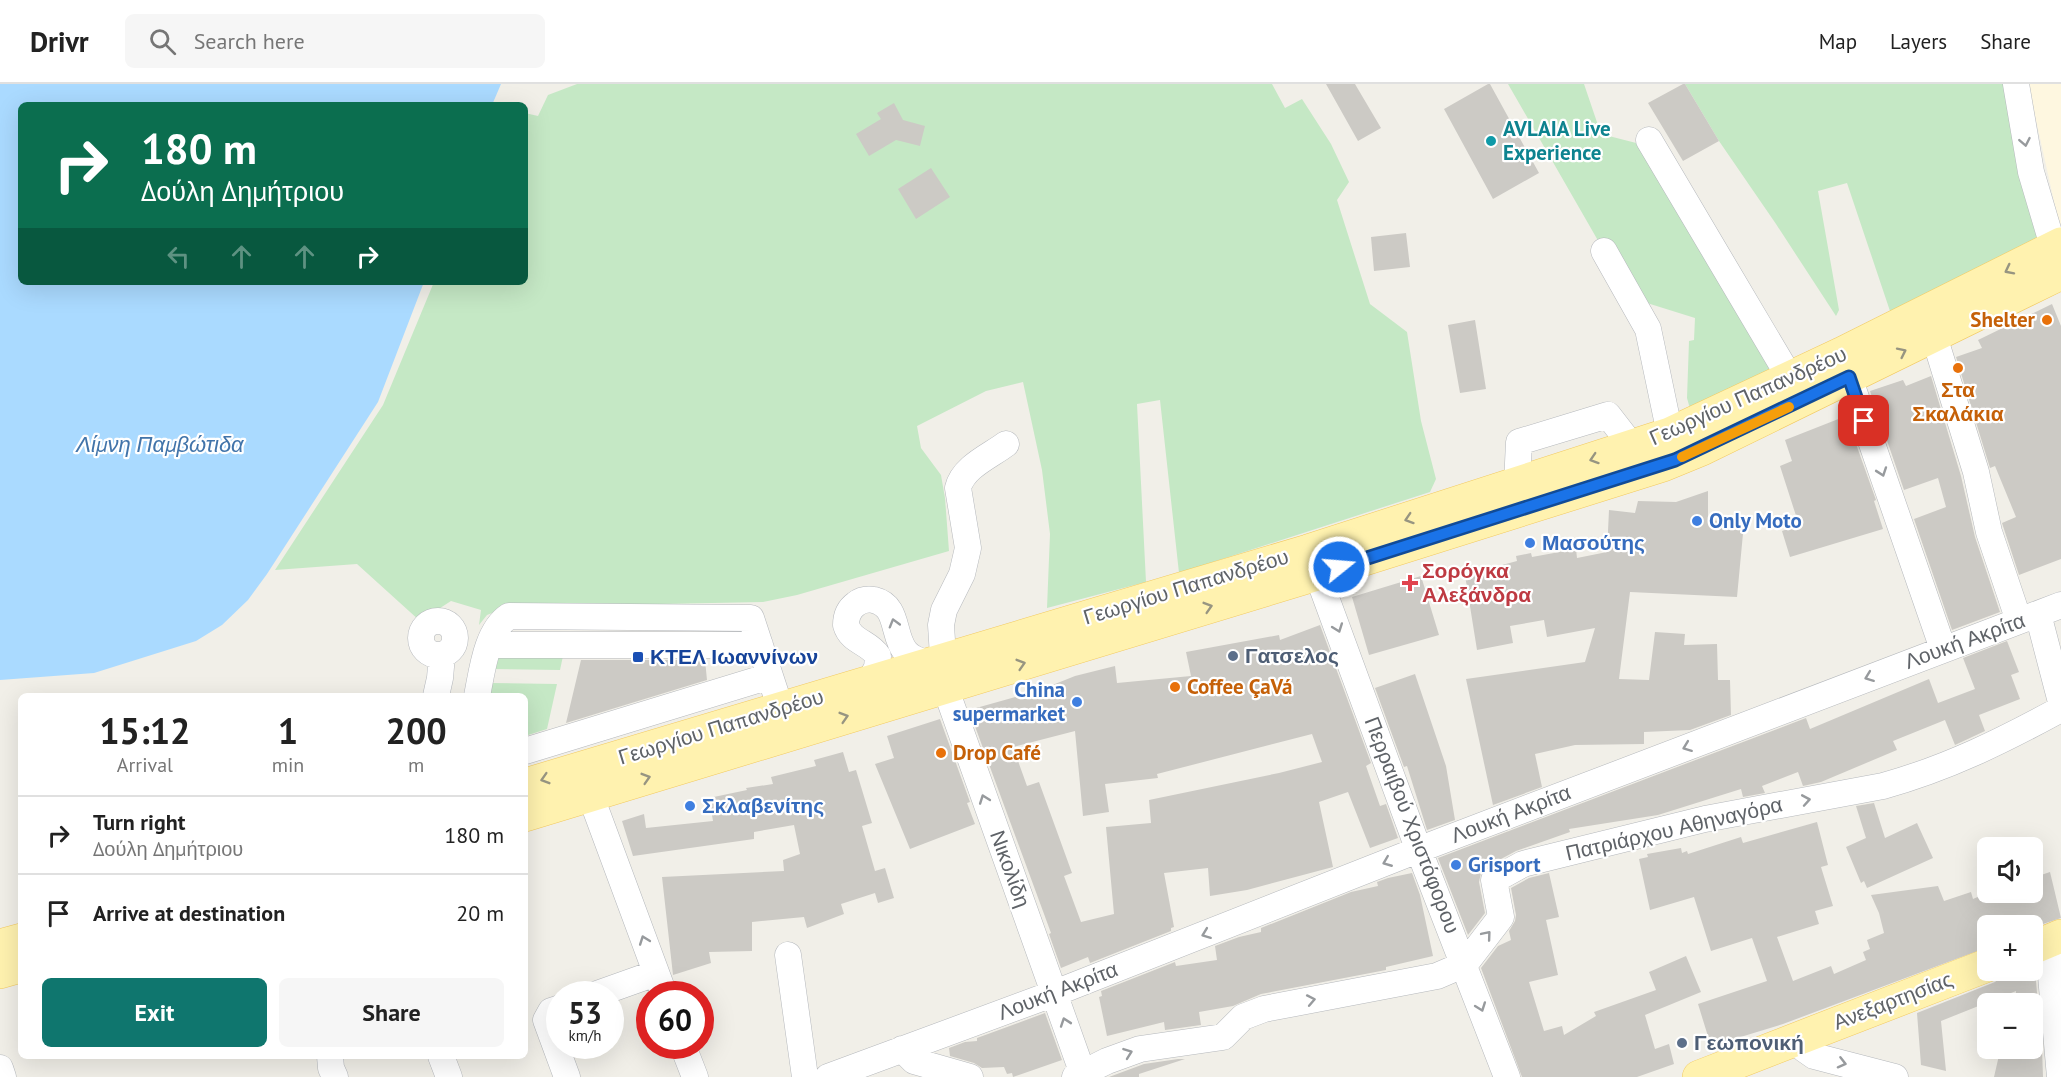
<!DOCTYPE html>
<meta charset="utf-8">
<style>
body{margin:0;font-family:"PT Sans",sans-serif;background:#f6f6f6;color:#222;height:100vh;display:flex;flex-direction:column;font-size:22px;white-space:nowrap}
*{box-sizing:border-box;margin:0}
p{font-size:20px;color:#767676}
.icon{flex:none;width:33px;height:33px;fill:none;stroke:currentColor;stroke-width:2;stroke-linecap:round;stroke-linejoin:round}
.map{position:relative;flex:1;overflow:hidden}
.sheet{position:absolute;left:18px;top:609px;width:510px;height:366px;display:flex;flex-direction:column;background:#fff;border-radius:9px;box-shadow:0 6px 24px #0002}
.sheet>*{flex:none}
.top-card{position:absolute;left:18px;top:18px;width:510px;height:183px;border-radius:9px;box-shadow:0 6px 24px #0002;background:#0b6e4f;color:#fff;overflow:hidden}
.tools{position:absolute;left:1977px;top:753px;display:grid;gap:12px}
.tools a{display:grid;place-items:center;width:66px;height:66px;border-radius:9px;background:#fff;box-shadow:0 6px 24px #0002;font-size:30px}
.speed{position:absolute;left:546px;top:897px;display:flex;gap:12px;font-size:30px;font-weight:700;text-align:center}
.speed>*{display:grid;place-content:center;width:78px;height:78px;border-radius:50%;background:#fff;box-shadow:0 6px 24px #0002;line-height:1}
.speed small{font-size:15px;font-weight:400}
.speed .limit{border:9px solid #d22;background:#fff;color:#111}
.pin{position:absolute;display:grid;place-items:center;width:51px;height:51px;color:#fff;margin:-26px;border-radius:12px;box-shadow:0 3px 9px #0006}
.me{position:absolute;width:66px;margin:-33px;rotate:73deg;stroke-linejoin:round;filter:drop-shadow(0 0 4px #0008)}
.turn{display:flex;align-items:center;gap:21px;height:126px;padding:0 24px;font-size:27px}
.turn .icon{width:78px;height:78px;stroke-width:2.5}
.turn b{display:block;font-size:42px;line-height:51px}
.lanes{display:flex;align-items:center;height:57px;padding:0 24px;background:#0003;justify-content:center;gap:30px;direction:ltr}
.lanes .off{opacity:.35}
.eta{display:flex;justify-content:space-evenly;align-items:center;height:102px;text-align:center}
.eta b{font-size:36px;font-weight:700;line-height:42px}
.primary-button{display:flex;gap:12px;margin-top:auto;padding:12px 24px}
.primary-button a{flex:1;height:69px;border-radius:9px;background:#0f766e;color:#fff;font-size:24px;font-weight:700;line-height:69px;text-align:center}
.primary-button a+a{background:#f6f6f6;color:#222}
ul{padding:0;list-style:none}
li{display:flex;align-items:center;gap:18px;height:78px;padding:0 24px;border-top:2px solid #e0e0e0}
li div{flex:1}
li b{display:block;font-size:22px}
li em{font-style:normal}
header{display:flex;align-items:center;gap:36px;box-sizing:border-box;height:84px;padding:0 30px;background:#fff;border-bottom:2px solid #e0e0e0}
header strong{font-size:28px}
nav{display:flex;gap:33px;margin-inline-start:auto;font-size:21px}
.search{width:420px;height:54px;background:#f6f6f6;display:flex;align-items:center;gap:15px;box-sizing:border-box;padding:0 21px;border-radius:9px;color:#767676;font-size:22px}
.map>svg:first-child{display:block}
.commercial{fill:#fef7e0}
.green{fill:#c5e8c5}
.water{fill:#aadaff}
.building{fill:#cccac5;fill-rule:evenodd}
.lines{fill:none;stroke-linecap:round;stroke-linejoin:round}
.minor-casing{stroke:#b5b8bc;stroke-width:27}
.major-casing{stroke:#f2c960;stroke-width:34}
.minor{stroke:#fff;stroke-width:26}
.major{stroke:#fff2af;stroke-width:33}
.oneway{stroke:#979a9d}
.oneway2{stroke:#979581}
.route-casing{stroke:#114b97;stroke-width:15}
.route{stroke:#1a73e8;stroke-width:10}
.slow{stroke:#f59e0b;stroke-width:10}
.culture-dot{fill:#0f9aa8;stroke:#fff;stroke-width:2}
.food-dot{fill:#e8710a;stroke:#fff;stroke-width:2}
.shop-dot{fill:#3f7fe0;stroke:#fff;stroke-width:2}
.health-dot{fill:#e0444e;stroke:#fff;stroke-width:2}
.service-dot{fill:#5c6f8a;stroke:#fff;stroke-width:2}
.transit-dot{fill:#1a4fb4;stroke:#fff;stroke-width:2}
.labels{text-anchor:middle;stroke-width:4.5;stroke-linejoin:round;paint-order:stroke}
.culture-label{font-size:21px;font-weight:bold;fill:#0d838f;stroke:#fff;text-anchor:start}
.food-label{font-size:21px;font-weight:bold;fill:#c56008;stroke:#fff;text-anchor:start}
.street-label{font-size:21px;fill:#5f6368;stroke:#fff}
.shop-label{font-size:21px;font-weight:bold;fill:#366cbe;stroke:#fff;text-anchor:start}
.health-label{font-size:21px;font-weight:bold;fill:#be3a42;stroke:#fff;text-anchor:start}
.service-label{font-size:21px;font-weight:bold;fill:#4e5e75;stroke:#fff;text-anchor:start}
.transit-label{font-size:21px;font-weight:bold;fill:#164399;stroke:#fff;text-anchor:start}
.water-label{font-size:22px;font-style:italic;fill:#4174aa;stroke:#fff}
</style>
<header>
<strong>Drivr</strong>
<div class="search"><svg class="icon" aria-label="search" viewBox="0 0 24 24"><circle cx="10" cy="10" r="6"/><path d="M15 15l6 6"/></svg>Search here</div>
<nav><a>Map</a><a>Layers</a><a>Share</a></nav>
</header>
<div class="map">
<svg width="2061" height="993" viewBox="0 0 2061 993">
<rect width="100%" height="100%" fill="#f1efe8"/>
<path class="commercial" d="M2028,0h33v149z"/>
<path class="green" d="M577,0h695l13,24 17,-9 29,45 18,38 -12,18 33,104 37,28 14,89 15,58 -6,13 -251,81 -19,-173 -23,4 9,178 -99,26 3,-74 -8,-64 -19,-88 -37,9 -69,35 4,22 20,27 4,23 4,53 -152,44 -34,7 -256,5 -20,8 -8,10 2,-15 -30,-9 -31,20 -63,-57 -82,6 108,-165 51,-123h91v-169l13,3 10,-21z
M1508,0h76l17,50 43,11 134,232 -86,39 -5,-18 2,-57 5,-1 1,-22 -64,-20z
M1685,0h325l32,158 -150,75 -45,-134 -29,8 21,119 -3,6 -60,-92 -57,-83z
M496,571l67,1 -3,14 -67,-1z
M490,599l67,1 -10,45 -22,7v-40h-38z"/>
<path class="water" d="M0,0h501l-9,21h-471v177h403l-46,120 -111,172 -19,26 -26,25 -26,16 -102,32 -94,7z"/>
<path class="building" d="M1326,0h29l26,44 -23,13z
M1488,0h2l49,89 -46,26 -49,-90z
M1683,0h2l34,57 -36,20 -35,-58z
M894,19l9,17 22,6 -5,20 -24,-6 -27,16 -13,-22 25,-15 -4,-6z
M931,84l19,29 -34,22 -18,-30z
M1406,149l4,34 -36,4 -3,-34z
M2052,220l9,22v233l-42,16 -17,-52 14,-6 -21,-51 -5,2 -34,-111 26,-9 -4,-8z
M1475,236l11,69 -26,4 -12,-68z
M1931,292l30,100 14,61 25,75 -48,18 -38,-111 32,-12 -8,-29 -34,12 -34,-99 33,-11 3,6z
M1846,332l30,84 -2,1 9,28 -93,28 -8,-26 17,-6 -19,-59 12,-5 -7,-21z
M1708,407v29l36,3 -7,74 -107,-5 -11,87 30,1 6,-48 30,2 -1,11 33,-1 1,36h12l1,35 -41,15 -46,2v12l-69,1 -40,9 7,33 -49,18 -27,-126 119,-17 10,-34 -48,9 -3,-17 -34,6 3,17 -36,7 -12,-75 52,-14 -1,-5 15,-3 1,4 44,-8 1,9 30,-6 2,-42 26,3 3,-12 38,1z
M1421,492l18,59 -70,20 -17,-58z
M1320,541l51,138 -5,3 14,40 6,-2 12,34 -28,10 -22,-56 -29,10 14,65 -86,23 -37,6 -2,-28 -44,5 10,54 -3,1v3l-81,32 -2,-6 -27,11 -12,-34 2,-1 -82,-223 71,-20 35,-14 40,-10 2,17 74,-7 -5,-24 93,-17 1,5zM1075,647l8,85 26,-4 -4,-28 53,-6 -1,-4 155,-40 10,28 -43,11 -130,27 2,23 -45,4 8,87 -33,8 -17,-46 8,-3 -33,-91 -12,4 -14,-39z
M2007,557l12,31 -8,3 9,24 -41,16 6,16 -30,14 -10,-25 -52,21 4,9 -76,32 -18,4 -5,-14 -36,14 3,7 -22,4 -2,-8 -83,26 -89,14 1,3 -54,19 -30,16 -5,6 -2,9 6,31 -17,22 -30,-77 368,-140 4,11 119,-50 9,24 37,-14 -12,-31z
M581,576h124l2,20 -141,43z
M1415,590l31,92 9,54 -28,10 -20,-64 -3,1 -29,-79z
M940,635l30,83 -3,1 8,21 -65,25 -35,-85 19,-6 -7,-22z
M843,668l6,20 7,-2 16,53 -10,3 13,45 10,-3 9,30 -16,5 -3,-10 -34,11 3,10 -37,14 -3,-11 -52,5v29l-43,1 2,11 -38,12 -11,-98 122,-6 -1,-11 17,-6 -6,-29 -40,7v7l-121,17 -11,-35 22,-7 2,14 67,-7 -4,-23 38,-8 -1,-2 27,-4 -2,-7 45,-11 -2,-6z
M1874,719l11,35 32,-15 16,35 -66,30 -3,-7 -3,2 -15,-36 20,-9 -10,-32z
M1817,738l11,43 -7,2 12,39 -18,5 4,13 -42,13 16,44 38,-15 3,8 32,-14 -3,-8 7,-3 -3,-9 17,-7 -5,-20 -8,-18 67,-9 6,15 27,-9 2,7 16,-7h43v-14l18,-6 11,46 -24,8h-49v21l-205,77 -72,22 -13,-42 69,-23 -15,-43 -41,13 -17,-54 -44,13 -11,-51 9,-2 -1,-3 34,-6 1,5 5,-2 1,3 53,-17 2,6z
M1412,789l8,22 13,61 -47,11v3l-125,24 -28,12 -34,6 2,13 -36,5 -1,-8 -57,14 -8,-39 3,-1 -1,-5 74,-29 1,4 41,-6 -2,-14 24,-9 22,-5v-4l90,-36 27,-6 -1,-4 11,-4z
M1549,789l10,44 -13,3 12,55 -29,7 15,49 18,-5 2,9 32,-19 -2,-4 62,-22 -7,-18 37,-16 15,36 -56,23 10,34 14,-5 5,20 -37,13h-115l-41,-109 17,-22 13,-6 -2,-9 6,-10 1,-6 -5,-27 18,-10z
M2009,886h26l3,34h-22v-13l-75,30 5,50 -25,-6 -4,-52 78,-31z
M1045,929l17,47 -49,17 -1,-4 -5,1 -3,-7 -22,1 -8,-5 -24,-7 -1,-8 16,-6 12,-1v-3z
M2019,964h23l1,29h-49l6,-26 20,5z
M1178,975h7l-46,15v3h-30l35,-13z"/>
<g class="lines">
<g class="minor-casing">
<path id="minor" d="M2016,0l15,88 27,91
M1649,56l141,238
M1604,167l44,78 22,105
M1934,252l42,136 13,60 30,89
M1843,276l100,289
M1006,360c-16,12 -43,23 -48,44l10,60 -6,26 -18,36 -3,15 4,62 139,390
M1517,400l2,-42 89,-27 24,31
M1311,473l104,283 92,237
M2038,530l23,88
M421 554a17 17 0 1 1 34 0a17 17 0 1 1-34 0Z
M490,561h270
M869,598l8,-14 1,-12c-9,-14 -27,-14 -32,-31 0,-8 3,-16 10,-21 5,-4 12,-5 18,-4 25,6 18,34 31,51 6,8 15,10 24,13
M436,612l4,-18 2,-23
M477,612c5,-24 9,-65 32,-80l242,2 35,107
M525,667l245,-75
M584,694l80,216
M2048,858l12,135
M788,871l17,122
M597,910l59,-21
M560,924l-9,3 -5,9 21,57
M1798,954l6,11 10,7 81,21
M683,962l12,31
M902,965l12,12 56,16
M330,972l1,12 4,9
M441,972l8,21
M0,984l3,9
M828,993l227,-84 368,-145 638,-243
M1075,993l32,-16 33,-12 83,-12 20,-20 21,-8 173,-33 28,-12 36,-47 -7,-37 29,-16 182,-45 178,-33c65,-18 119,-45 178,-77"/>
</g>
<g class="major-casing">
<path id="major" d="M525,701l783,-234 362,-117 171,-80 220,-110
M525,731l792,-241 346,-109 39,-16 359,-176
M0,862l21,-6
M2032,864l29,-12
M0,888l21,-6
M1699,993l289,-112"/>
</g>
<use href="#minor" class="minor"/>
<use href="#major" class="major"/>
</g>
<defs><path id="oneway-chevron" d="M-2-3.5L2.5 0L-2 3.5" fill="none" stroke-width="1.6" stroke-linecap="round" stroke-linejoin="round" transform="scale(1.5)"/></defs>
<g class="oneway">
<use href="#oneway-chevron" transform="translate(2025 58) rotate(79)"/>
<use href="#oneway-chevron" transform="translate(1882 388) rotate(71)"/>
<use href="#oneway-chevron" transform="translate(894 539) rotate(-106)"/>
<use href="#oneway-chevron" transform="translate(1338 544) rotate(70)"/>
<use href="#oneway-chevron" transform="translate(1869 593) rotate(159)"/>
<use href="#oneway-chevron" transform="translate(1687 663) rotate(159)"/>
<use href="#oneway-chevron" transform="translate(984 715) rotate(-110)"/>
<use href="#oneway-chevron" transform="translate(1806 716) rotate(-10)"/>
<use href="#oneway-chevron" transform="translate(1387 778) rotate(158)"/>
<use href="#oneway-chevron" transform="translate(1206 850) rotate(159)"/>
<use href="#oneway-chevron" transform="translate(1487 851) rotate(-50)"/>
<use href="#oneway-chevron" transform="translate(644 856) rotate(-110)"/>
<use href="#oneway-chevron" transform="translate(1311 916) rotate(-11)"/>
<use href="#oneway-chevron" transform="translate(1481 923) rotate(70)"/>
<use href="#oneway-chevron" transform="translate(1065 938) rotate(-109)"/>
<use href="#oneway-chevron" transform="translate(1128 969) rotate(-20)"/>
<use href="#oneway-chevron" transform="translate(1842 979) rotate(14)"/>
</g>
<g class="oneway2">
<use href="#oneway-chevron" transform="translate(2009 186) rotate(153)"/>
<use href="#oneway-chevron" transform="translate(1902 268) rotate(-26)"/>
<use href="#oneway-chevron" transform="translate(1594 375) rotate(162)"/>
<use href="#oneway-chevron" transform="translate(1409 435) rotate(162)"/>
<use href="#oneway-chevron" transform="translate(1208 523) rotate(-17)"/>
<use href="#oneway-chevron" transform="translate(1021 580) rotate(-17)"/>
<use href="#oneway-chevron" transform="translate(844 633) rotate(-17)"/>
<use href="#oneway-chevron" transform="translate(646 694) rotate(-17)"/>
<use href="#oneway-chevron" transform="translate(545 695) rotate(163)"/>
</g>
<g class="lines">
<g class="route-casing">
<path id="route" d="M1339,483l336,-107 174,-83 15,44"/>
</g>
<use href="#route" class="route"/>
<path class="slow" d="M1682,373l107,-50"/>
</g>
<circle class="culture-dot" cx="1491" cy="57" r="6"/>
<g class="food-dot">
<circle cx="2047" cy="236" r="6"/>
<circle cx="1958" cy="284" r="6"/>
<circle cx="1175" cy="603" r="6"/>
<circle cx="941" cy="669" r="6"/>
</g>
<g class="shop-dot">
<circle cx="1697" cy="437" r="6"/>
<circle cx="1530" cy="459" r="6"/>
<circle cx="1077" cy="618" r="6"/>
<circle cx="690" cy="722" r="6"/>
<circle cx="1456" cy="781" r="6"/>
</g>
<path class="health-dot" d="M1407 490h6v6h6v6h-6v6h-6v-6h-6v-6h6z"/>
<g class="service-dot">
<circle cx="1233" cy="572" r="6"/>
<circle cx="1682" cy="959" r="6"/>
</g>
<rect class="transit-dot" x="632" y="567" width="12" height="12" rx="3"/>
<g class="labels">
<g class="culture-label">
<text x="1503" y="52">AVLAIA Live<tspan x="1503" dy="24">Experience</tspan></text>
</g>
<g class="food-label">
<text x="2035" y="243" text-anchor="end">Shelter</text>
<text x="1958" y="313" text-anchor="middle">Στα<tspan x="1958" dy="24">Σκαλάκια</tspan></text>
<text x="1187" y="610">Coffee ÇaVá</text>
<text x="953" y="676">Drop Café</text>
</g>
<g class="street-label">
<text transform="translate(1748 312) rotate(-24)" y="7">Γεωργίου Παπανδρέου</text>
<text transform="translate(1186 503) rotate(-17)" y="7">Γεωργίου Παπανδρέου</text>
<text transform="translate(1965 557) rotate(-20)" y="7">Λουκή Ακρίτα</text>
<text transform="translate(721 643) rotate(-17)" y="7">Γεωργίου Παπανδρέου</text>
<text transform="translate(1511 730) rotate(-21)" y="7">Λουκή Ακρίτα</text>
<text transform="translate(1412 741) rotate(69)" y="7">Περραιβού Χριστόφορου</text>
<text transform="translate(1674 745) rotate(-13)" y="7">Πατριάρχου Αθηναγόρα</text>
<text transform="translate(1010 785) rotate(70)" y="7">Νικολίδη</text>
<text transform="translate(1058 907) rotate(-21)" y="7">Λουκή Ακρίτα</text>
<text transform="translate(1893 917) rotate(-21)" y="7">Ανεξαρτησίας</text>
</g>
<g class="shop-label">
<text x="1709" y="444">Only Moto</text>
<text x="1542" y="466">Μασούτης</text>
<text x="1065" y="613" text-anchor="end">China<tspan x="1065" dy="24">supermarket</tspan></text>
<text x="702" y="729">Σκλαβενίτης</text>
<text x="1468" y="788">Grisport</text>
</g>
<g class="health-label">
<text x="1422" y="494">Σορόγκα<tspan x="1422" dy="24">Αλεξάνδρα</tspan></text>
</g>
<g class="service-label">
<text x="1245" y="579">Γατσελος</text>
<text x="1694" y="966">Γεωπονική</text>
</g>
<g class="transit-label">
<text x="650" y="580">ΚΤΕΛ Ιωαννίνων</text>
</g>
<g class="water-label">
<text x="160" y="368">Λίμνη Παμβώτιδα</text>
</g>
</g>
</svg>
<div class="tools">
<a><svg class="icon" aria-label="sound" viewBox="0 0 24 24"><path d="M4 9h4l5-4v14l-5-4H4zM17 9q2 3 0 6"/></svg></a>
<a>+</a>
<a>−</a>
</div>
<div class="speed"><div>53<small>km/h</small></div><div class="limit">60</div></div>
<div class="pin" style="left:1864px;top:337px;background:#d93025"><svg class="icon" aria-label="arrive" viewBox="0 0 24 24"><path d="M6 21V4h12l-3 4 3 4H6"/></svg></div>
<svg class="me" style="left:1339px;top:483px" viewBox="-20 -20 40 40"><circle r="17" fill="#1a73e8" stroke="#fff" stroke-width="3"/><path d="M0-11L8 9 0 5-8 9z" fill="#fff"/></svg>
<div class="top-card">
<div class="turn"><svg class="icon" aria-label="right" viewBox="0 0 24 24"><path d="M7 20v-9h11M14 6l5 5-5 5"/></svg><div><b>180 m</b>Δούλη Δημήτριου</div></div>
<div class="lanes"><svg class="icon off" aria-label="left" viewBox="0 0 24 24"><path d="M17 20v-9H6M10 6l-5 5 5 5"/></svg><svg class="icon off" aria-label="ahead" viewBox="0 0 24 24"><path d="M12 20V5M6 11l6-6 6 6"/></svg><svg class="icon off" aria-label="ahead" viewBox="0 0 24 24"><path d="M12 20V5M6 11l6-6 6 6"/></svg><svg class="icon" aria-label="right" viewBox="0 0 24 24"><path d="M7 20v-9h11M14 6l5 5-5 5"/></svg></div>
</div>
<section class="sheet">
<div class="eta">
<div><b>15:12</b><p>Arrival</p></div>
<div><b>1</b><p>min</p></div>
<div><b>200</b><p>m</p></div>
</div>
<ul>
<li><svg class="icon" aria-label="right" viewBox="0 0 24 24"><path d="M7 20v-9h11M14 6l5 5-5 5"/></svg><div><b>Turn right</b><p>Δούλη Δημήτριου</p></div><em>180 m</em></li>
<li><svg class="icon" aria-label="arrive" viewBox="0 0 24 24"><path d="M6 21V4h12l-3 4 3 4H6"/></svg><div><b>Arrive at destination</b></div><em>20 m</em></li>
</ul>
<div class="primary-button"><a>Exit</a><a>Share</a></div>
</section>
</div>
